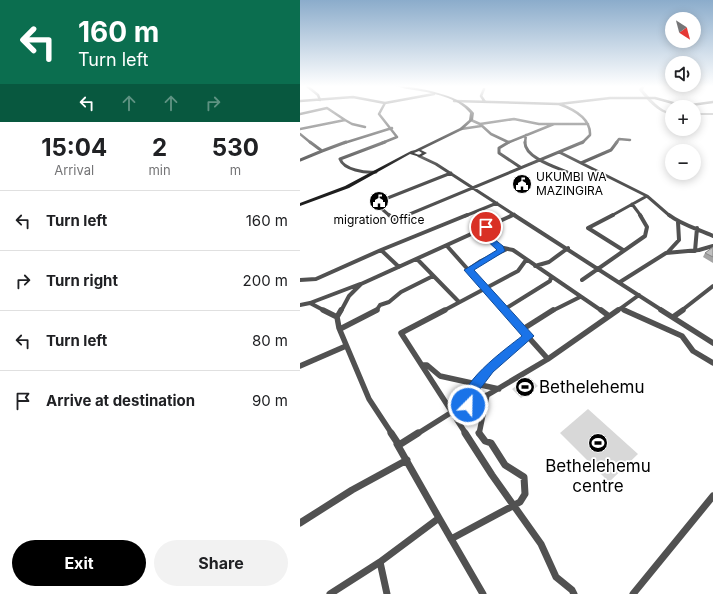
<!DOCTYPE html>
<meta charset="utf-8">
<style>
body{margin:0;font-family:Inter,sans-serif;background:#f2f2f2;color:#202124;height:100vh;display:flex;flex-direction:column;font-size:15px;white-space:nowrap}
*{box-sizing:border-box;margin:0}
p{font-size:13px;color:#757577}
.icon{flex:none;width:22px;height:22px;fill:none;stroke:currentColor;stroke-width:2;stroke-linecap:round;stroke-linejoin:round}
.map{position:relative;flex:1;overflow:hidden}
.panel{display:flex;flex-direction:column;background:#fff;width:300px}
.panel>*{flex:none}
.top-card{background:#0b6e4f;color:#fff;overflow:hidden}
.needle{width:26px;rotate:144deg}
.tools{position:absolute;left:365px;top:12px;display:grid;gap:8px}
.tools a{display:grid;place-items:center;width:36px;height:36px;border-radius:50%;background:#fff;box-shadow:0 2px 10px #0003;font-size:20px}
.pin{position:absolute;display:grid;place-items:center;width:34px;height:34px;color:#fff;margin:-17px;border:2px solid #fff;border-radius:50%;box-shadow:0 1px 4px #0007}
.me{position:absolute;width:44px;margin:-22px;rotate:23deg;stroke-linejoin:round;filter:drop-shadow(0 0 3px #0008)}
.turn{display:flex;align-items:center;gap:14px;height:84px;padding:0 12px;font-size:18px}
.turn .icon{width:52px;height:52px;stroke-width:2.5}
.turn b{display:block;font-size:28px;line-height:34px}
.lanes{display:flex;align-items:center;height:38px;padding:0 12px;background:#0003;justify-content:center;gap:20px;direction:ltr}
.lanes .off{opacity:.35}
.eta{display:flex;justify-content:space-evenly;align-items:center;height:68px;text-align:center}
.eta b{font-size:24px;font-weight:700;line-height:28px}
.action{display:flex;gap:8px;margin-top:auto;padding:8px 12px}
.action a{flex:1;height:46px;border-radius:24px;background:#000;color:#fff;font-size:16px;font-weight:700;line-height:46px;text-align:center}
.action a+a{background:#f2f2f2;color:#202124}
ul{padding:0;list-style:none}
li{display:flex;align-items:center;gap:12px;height:60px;padding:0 12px;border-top:1px solid #e0e0e0}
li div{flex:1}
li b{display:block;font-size:15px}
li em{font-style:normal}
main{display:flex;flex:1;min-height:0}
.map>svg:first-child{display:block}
.green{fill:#d8d8d8}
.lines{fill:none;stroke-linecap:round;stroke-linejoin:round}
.river{fill:#9f9f9f;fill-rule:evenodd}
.street-far4{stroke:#515151;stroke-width:2.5}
.street-far3{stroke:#515151;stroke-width:3}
.street-far2{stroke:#515151;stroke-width:4}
.street-far1{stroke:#515151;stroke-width:5.5}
.street{stroke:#515151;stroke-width:7}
.secondary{fill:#1e1e1e;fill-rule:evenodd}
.wall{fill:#a5a5a5}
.building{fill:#c0c0c0;stroke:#868686}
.route{fill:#1a73e8;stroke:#114b97}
.labels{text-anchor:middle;stroke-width:3.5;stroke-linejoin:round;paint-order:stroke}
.far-poi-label{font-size:12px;fill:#000;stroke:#fff;text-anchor:start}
.near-poi-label{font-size:17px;fill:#000;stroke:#fff;text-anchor:start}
</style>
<main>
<section class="panel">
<div class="top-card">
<div class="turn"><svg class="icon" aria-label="left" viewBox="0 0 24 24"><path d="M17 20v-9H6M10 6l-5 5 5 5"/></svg><div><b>160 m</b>Turn left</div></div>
<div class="lanes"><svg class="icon" aria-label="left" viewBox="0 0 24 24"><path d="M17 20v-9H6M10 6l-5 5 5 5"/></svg><svg class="icon off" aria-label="ahead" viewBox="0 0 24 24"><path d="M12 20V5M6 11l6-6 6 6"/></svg><svg class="icon off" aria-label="ahead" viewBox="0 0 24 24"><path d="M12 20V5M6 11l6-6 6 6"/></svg><svg class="icon off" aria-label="right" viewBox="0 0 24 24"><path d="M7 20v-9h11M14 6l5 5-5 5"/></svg></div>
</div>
<div class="eta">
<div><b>15:04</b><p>Arrival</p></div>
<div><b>2</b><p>min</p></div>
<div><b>530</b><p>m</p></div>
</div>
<ul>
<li><svg class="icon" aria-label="left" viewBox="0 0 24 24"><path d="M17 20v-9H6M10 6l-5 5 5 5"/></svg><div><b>Turn left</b></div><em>160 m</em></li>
<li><svg class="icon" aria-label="right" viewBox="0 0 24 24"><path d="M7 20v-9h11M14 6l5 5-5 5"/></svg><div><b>Turn right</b></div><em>200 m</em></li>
<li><svg class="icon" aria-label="left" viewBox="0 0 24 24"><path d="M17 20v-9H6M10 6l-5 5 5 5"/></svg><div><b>Turn left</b></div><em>80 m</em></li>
<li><svg class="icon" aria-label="arrive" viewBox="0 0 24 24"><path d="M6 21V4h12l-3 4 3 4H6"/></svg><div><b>Arrive at destination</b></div><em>90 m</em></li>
</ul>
<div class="action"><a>Exit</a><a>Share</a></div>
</section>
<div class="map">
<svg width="413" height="594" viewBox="0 0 413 594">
<rect width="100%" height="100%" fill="#fff"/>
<path class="green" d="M229,377l9,9 -17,12 -9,-9z
M288,409l50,45 -29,28 -49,-49z"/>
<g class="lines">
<path class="river" d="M341,86h4l-2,4c8,9 16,20 29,23v2c-15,-3 -24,-14 -33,-25z
M394,113h19v2h-19z"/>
<path class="street-far4" d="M7,86l11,9 2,5
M184,89l-3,7 4,6
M0,101l53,-4 32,6 49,-9
M154,101l105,3 51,-6h45l29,8 29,-4
M259,104c14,5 32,14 31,31l-8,8
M0,114l27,-6 18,12 -45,9
M45,120l7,4 13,3
M171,120l9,4 11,10 17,8
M180,124l34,-5 25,5h49
M161,129l20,-3
M0,134l11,9
M44,143l48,-15
M82,143l15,-6 -18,-23 6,-11
M207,143l47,-19
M225,143l1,-8
M316,143l3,-4 11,1"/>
<path class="street-far3" d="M10,142l12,9 24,-9
M209,142l-10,6v5l21,14
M225,142c-1,15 30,25 42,30
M259,152l88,44 23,20
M119,156l17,8 80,52
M0,160l22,-9
M281,163l30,-13 6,-8
M76,172c-11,1 -32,-2 -36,-13l45,-17
M332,204l9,12
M90,216l-15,-13 76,-30
M105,216l178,-74
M165,216l32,-13
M210,216l4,-2
M311,216l36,-20"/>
<path class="street-far2" d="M89,215l6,5 13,-5
M214,215l149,96
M313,215l-25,13 35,22
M369,215c13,10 29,14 44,21
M186,227l-1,9 14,11 14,3 89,61
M147,246l58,65
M81,250l86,-35
M395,251l2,-23
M367,253l12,-13 -1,-18
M117,259l42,43
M235,266l14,-4 19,-14
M168,270l13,-9 26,-12
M0,280l16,-1 65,-29 18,17
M282,280l63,-44 2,-9 -7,-12
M320,282l46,-29 33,-3 14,-4
M10,303l50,-19
M0,305l10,-2 15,8
M321,308l6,3
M205,309l45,-28 1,-4
M41,311l8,-15 12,-12 152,-69
M76,311l4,-6 9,-3 12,-10 32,-16
M143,311l75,-40 8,-11
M252,311l28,-14
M317,311l22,-16
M381,311l32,-25"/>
<path class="street-far1" d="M23,310l14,7
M41,310l-4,7 2,11 30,71 23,35
M145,310l-44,23 65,101
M204,310l44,49
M301,310l8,6
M324,310l58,26 11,15 20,12
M361,310l52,33
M373,317l10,-7
M40,329l37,-19
M223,329l30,-19
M123,365h4l13,11 59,13
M0,366l46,-20
M168,405c3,-28 41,-52 61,-69
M117,434l35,-22 27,-12 69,-41 70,-49
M179,434l8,-39"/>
<path class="street" d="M91,433l8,12 19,-12
M165,433l27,42 49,69 15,33 16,13 2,4
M139,518l44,76
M0,523l52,-33 55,-30
M151,539l69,-37 5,-8 -1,-17 -19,-12 -14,-22 -6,-2 -6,-8
M30,594l50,-32
M87,594l-7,-32 59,-44 -42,-74
M333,594l80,-98"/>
<path class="secondary" d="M96,86c18,0 57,8 71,20 3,2 5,5 7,7l-1,7 -11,10 -41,20 6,3 -7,4 -10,-3 -61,34 -49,18v-3l45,-17 66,-35 4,-1 45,-22 9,-8 1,-7c-13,-16 -37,-20 -56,-23 -6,-1 -13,-2 -18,-4zM119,151l3,2 -3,2 -5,-2z"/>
</g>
<path class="wall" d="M413,247v16l-10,-6 2,-4z"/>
<path class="building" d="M413,247v10l-8,-4z"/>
<linearGradient id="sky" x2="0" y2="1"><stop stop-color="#8baccb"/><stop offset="0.51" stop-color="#fff"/><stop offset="1" stop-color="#fff" stop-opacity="0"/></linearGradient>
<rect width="413" height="169" fill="url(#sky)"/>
<path class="route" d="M184,225h5v10l14,11 2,5 -31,19 60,66 -41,36 -19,25 -2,12 -4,1 -5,-1c-10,-23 44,-61 59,-73l-58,-66 33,-20 -15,-14z"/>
<defs>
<g id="civic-disc" transform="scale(1)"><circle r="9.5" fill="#000" stroke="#fff"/><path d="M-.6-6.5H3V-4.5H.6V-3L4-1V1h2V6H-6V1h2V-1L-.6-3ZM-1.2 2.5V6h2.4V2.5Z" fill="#fff"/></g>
<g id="stadium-disc" transform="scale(1)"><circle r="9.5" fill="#000" stroke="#fff"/><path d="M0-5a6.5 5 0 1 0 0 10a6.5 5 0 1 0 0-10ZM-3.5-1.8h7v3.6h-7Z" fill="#fff"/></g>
</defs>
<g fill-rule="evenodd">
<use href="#civic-disc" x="222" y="184"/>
<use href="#civic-disc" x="79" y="201"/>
<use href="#stadium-disc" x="225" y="387"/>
<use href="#stadium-disc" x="298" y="443"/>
</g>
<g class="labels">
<g class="far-poi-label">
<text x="236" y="181">UKUMBI WA<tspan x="236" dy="14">MAZINGIRA</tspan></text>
<text x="79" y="224" text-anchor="middle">migration Office</text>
</g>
<g class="near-poi-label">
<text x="239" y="393">Bethelehemu</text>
<text x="298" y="472" text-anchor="middle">Bethelehemu<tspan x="298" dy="20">centre</tspan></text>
</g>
</g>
</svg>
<div class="tools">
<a><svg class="needle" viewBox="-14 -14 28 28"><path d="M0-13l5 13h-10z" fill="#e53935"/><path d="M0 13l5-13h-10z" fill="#757577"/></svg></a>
<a><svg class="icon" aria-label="sound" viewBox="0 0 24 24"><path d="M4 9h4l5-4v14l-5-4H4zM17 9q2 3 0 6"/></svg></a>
<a>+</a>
<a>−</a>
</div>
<div class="pin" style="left:186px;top:227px;background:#d93025"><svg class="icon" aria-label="arrive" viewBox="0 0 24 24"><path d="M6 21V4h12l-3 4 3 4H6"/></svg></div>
<svg class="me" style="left:168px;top:405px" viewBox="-20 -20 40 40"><circle r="17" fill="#1a73e8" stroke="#fff" stroke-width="3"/><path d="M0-11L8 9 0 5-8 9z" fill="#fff"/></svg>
</div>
</main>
